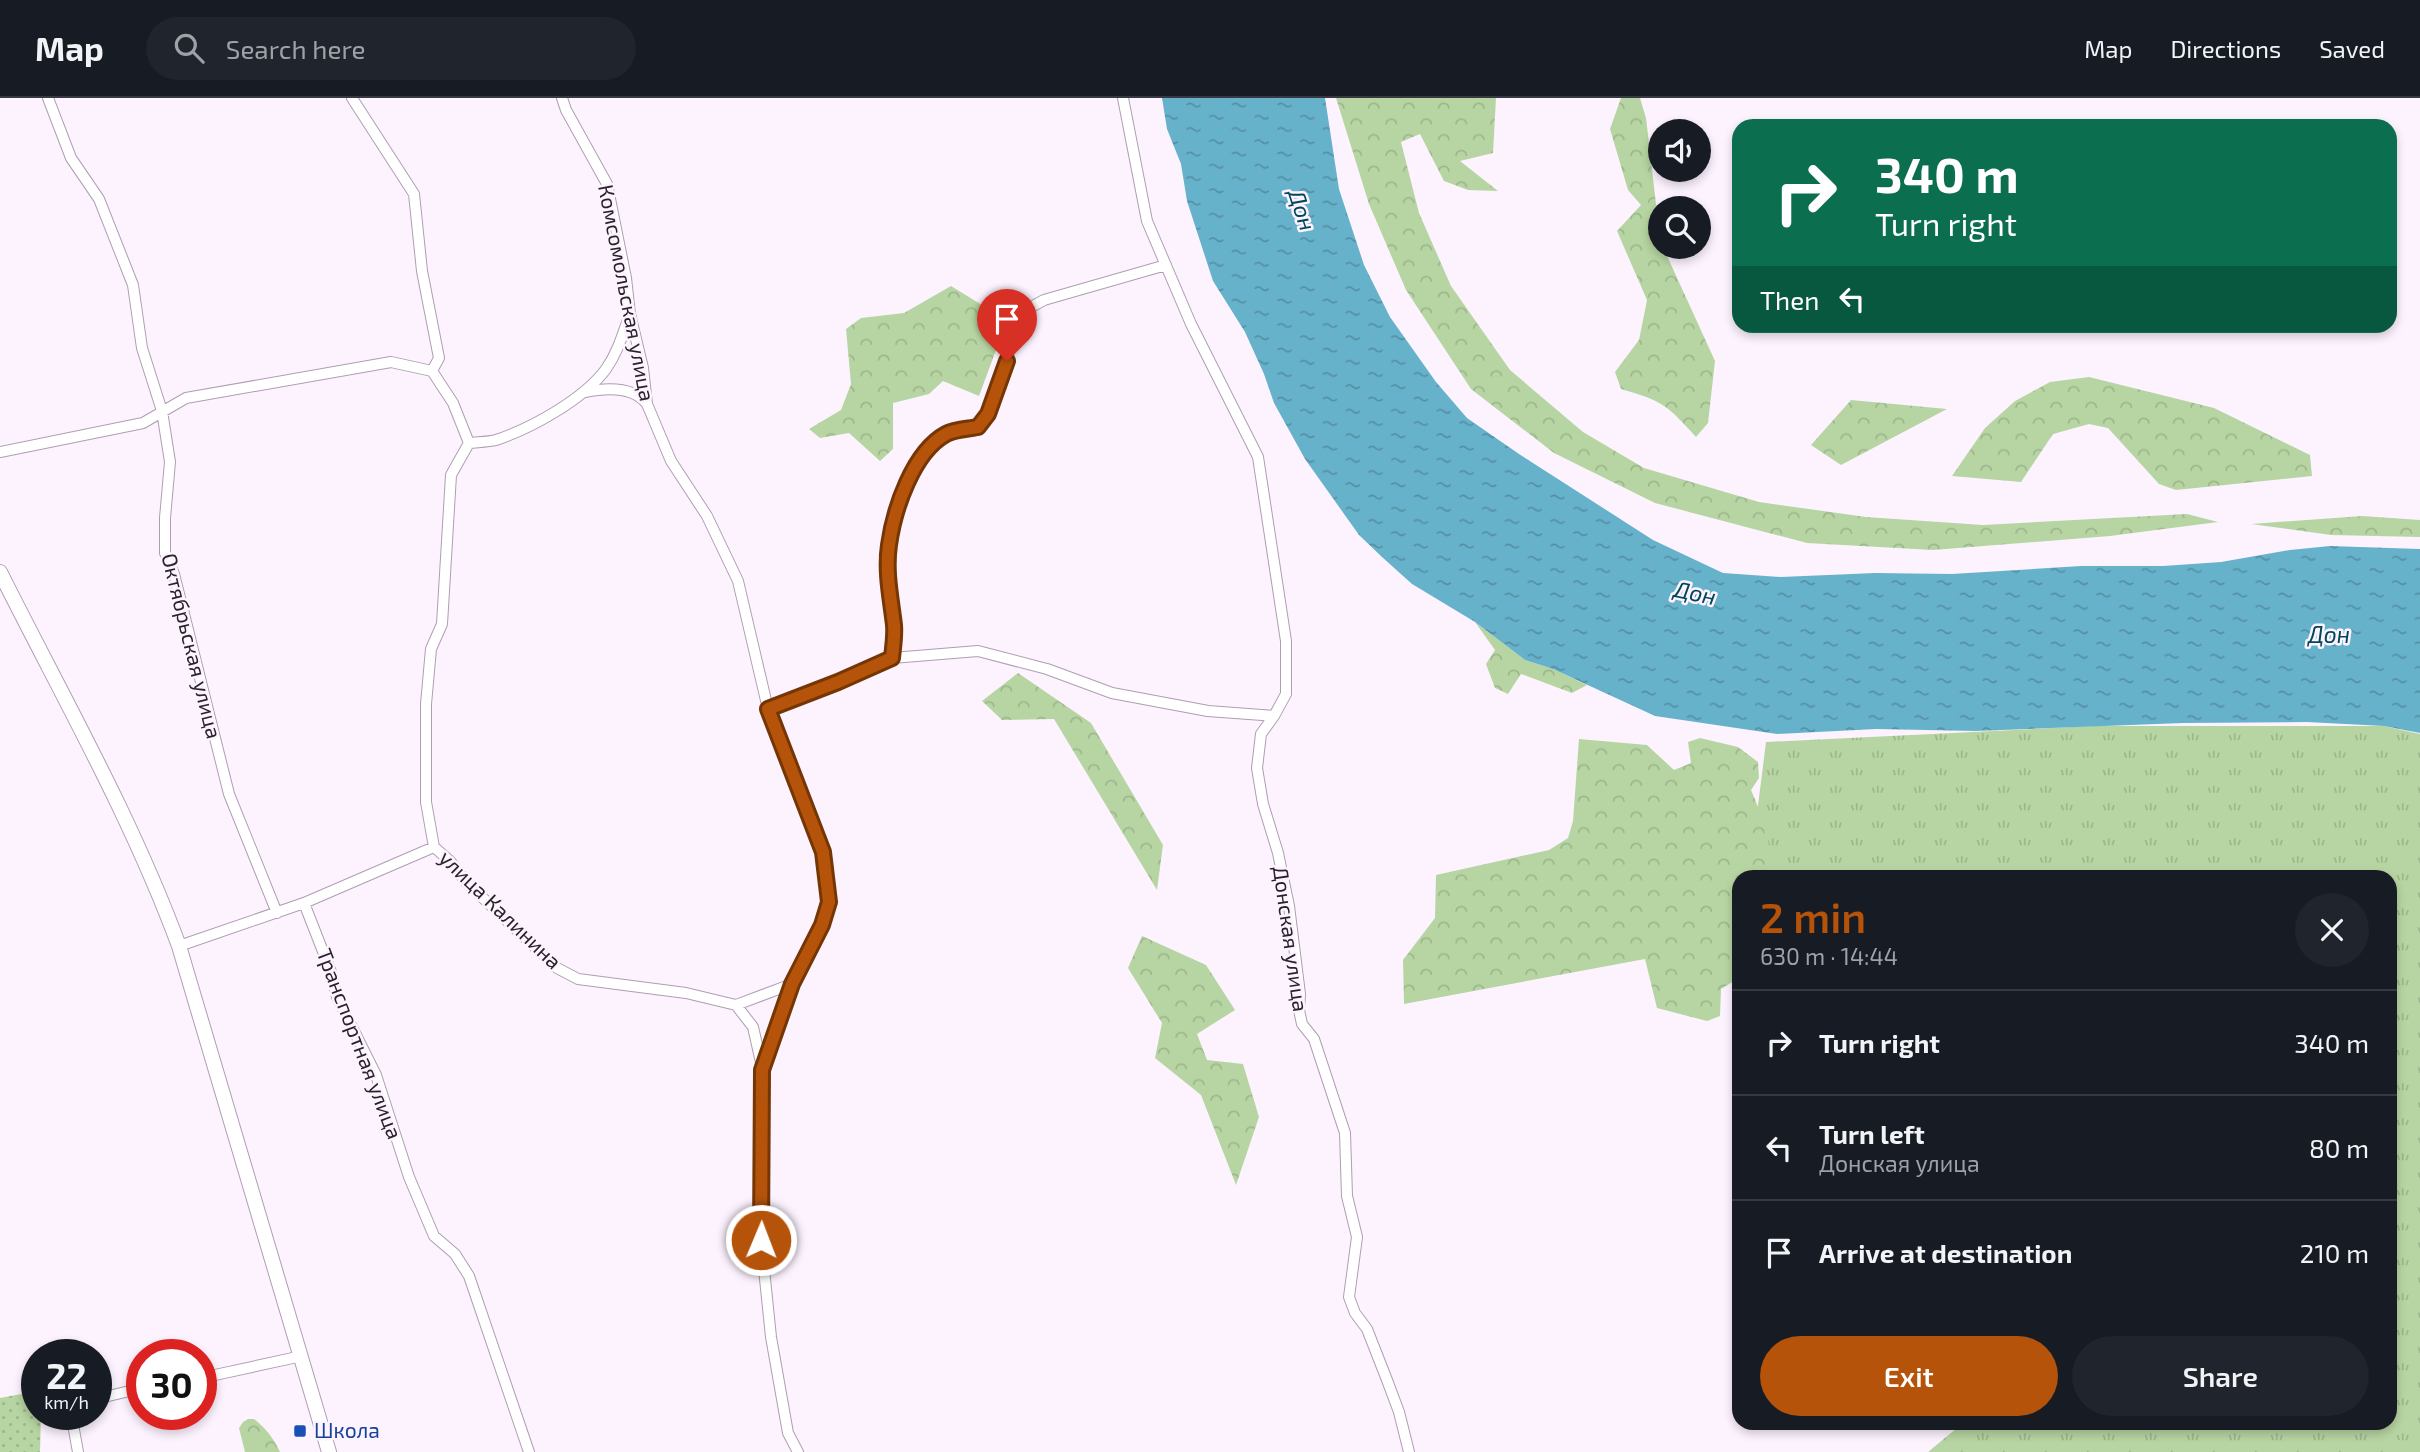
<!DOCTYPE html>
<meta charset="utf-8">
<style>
body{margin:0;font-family:"Exo 2",sans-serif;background:#20242c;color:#f1f3f6;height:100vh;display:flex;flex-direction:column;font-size:26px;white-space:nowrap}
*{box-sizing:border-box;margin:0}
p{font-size:23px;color:#9ea1a6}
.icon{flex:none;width:38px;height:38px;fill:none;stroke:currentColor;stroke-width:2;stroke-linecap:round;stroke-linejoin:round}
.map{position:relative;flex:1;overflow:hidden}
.drawer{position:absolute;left:1732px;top:772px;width:665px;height:560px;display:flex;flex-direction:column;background:#171b24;border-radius:21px;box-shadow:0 4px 10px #0003}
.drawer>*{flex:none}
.top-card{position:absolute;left:1732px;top:21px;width:665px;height:214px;border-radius:21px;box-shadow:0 4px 10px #0003;background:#0b6e4f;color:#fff;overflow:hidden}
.fabs{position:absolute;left:1648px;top:21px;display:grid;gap:14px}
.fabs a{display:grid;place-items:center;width:63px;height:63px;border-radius:50%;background:#171b24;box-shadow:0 4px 10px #0003;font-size:35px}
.speed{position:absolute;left:21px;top:1241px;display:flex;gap:14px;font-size:35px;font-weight:700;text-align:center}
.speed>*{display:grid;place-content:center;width:91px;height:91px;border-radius:50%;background:#171b24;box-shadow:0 4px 10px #0003;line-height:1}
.speed small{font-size:18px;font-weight:400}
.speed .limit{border:10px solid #d22;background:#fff;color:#111}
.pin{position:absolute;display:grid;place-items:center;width:60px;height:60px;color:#fff;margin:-72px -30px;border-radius:50% 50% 50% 0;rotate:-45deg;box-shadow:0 0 7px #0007}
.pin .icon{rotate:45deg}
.me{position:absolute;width:77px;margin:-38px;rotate:1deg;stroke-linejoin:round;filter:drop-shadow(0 0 5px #0008)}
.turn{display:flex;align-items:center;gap:24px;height:147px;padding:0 28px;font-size:32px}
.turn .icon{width:91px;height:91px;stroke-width:2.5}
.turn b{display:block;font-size:49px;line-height:60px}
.then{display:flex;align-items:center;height:66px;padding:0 28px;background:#0003;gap:14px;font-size:26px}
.round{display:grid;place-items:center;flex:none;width:74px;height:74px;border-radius:37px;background:#20242c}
.overview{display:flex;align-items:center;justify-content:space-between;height:119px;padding:0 28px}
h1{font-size:42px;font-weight:600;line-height:52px;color:#b45309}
.action{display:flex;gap:14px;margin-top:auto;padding:14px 28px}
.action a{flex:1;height:80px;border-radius:42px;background:#b45309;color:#fff;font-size:28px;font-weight:600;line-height:80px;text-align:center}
.action a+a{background:#20242c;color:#f1f3f6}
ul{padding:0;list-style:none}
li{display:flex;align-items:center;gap:21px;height:105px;padding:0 28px;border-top:2px solid #363941}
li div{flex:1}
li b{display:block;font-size:26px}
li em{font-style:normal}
header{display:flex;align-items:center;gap:42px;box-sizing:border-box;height:98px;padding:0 35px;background:#171b24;border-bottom:2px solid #363941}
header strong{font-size:33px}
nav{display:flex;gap:38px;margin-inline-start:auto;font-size:24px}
.search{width:490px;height:63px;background:#20242c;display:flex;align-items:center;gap:18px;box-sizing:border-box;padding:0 24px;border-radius:38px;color:#9ea1a6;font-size:26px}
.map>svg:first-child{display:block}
.grass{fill:url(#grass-tufts)}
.forest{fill:url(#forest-crowns)}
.garden{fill:url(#garden-dots)}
.water{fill:url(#water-ripples)}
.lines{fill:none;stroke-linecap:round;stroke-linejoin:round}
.street-casing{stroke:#ae9eb1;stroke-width:12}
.secondary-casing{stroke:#ae9eb1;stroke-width:16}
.street{stroke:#fff;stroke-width:10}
.secondary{stroke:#fff;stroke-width:14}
.route-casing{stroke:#753606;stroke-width:18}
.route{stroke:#b45309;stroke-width:12}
.transit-dot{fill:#1a4fb4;stroke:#fdf3ff;stroke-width:2.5}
.labels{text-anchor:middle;stroke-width:5;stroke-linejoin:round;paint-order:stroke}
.street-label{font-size:21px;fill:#28222a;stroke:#fdf3ff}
.transit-label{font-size:21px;fill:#164399;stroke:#fdf3ff;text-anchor:start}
.water-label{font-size:23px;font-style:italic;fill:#004759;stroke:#fdf3ff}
</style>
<header>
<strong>Map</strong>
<div class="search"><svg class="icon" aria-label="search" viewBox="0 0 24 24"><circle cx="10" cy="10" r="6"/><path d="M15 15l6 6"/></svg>Search here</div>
<nav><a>Map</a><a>Directions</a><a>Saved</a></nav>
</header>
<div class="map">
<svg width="2420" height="1354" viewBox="0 0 2420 1354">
<defs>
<pattern id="grass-tufts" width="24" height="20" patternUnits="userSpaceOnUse" patternTransform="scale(1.75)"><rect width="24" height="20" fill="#b7d5a2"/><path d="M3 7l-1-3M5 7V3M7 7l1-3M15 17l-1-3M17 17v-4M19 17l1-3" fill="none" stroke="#9db78c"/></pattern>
<pattern id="forest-crowns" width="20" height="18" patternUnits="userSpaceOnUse" patternTransform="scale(1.75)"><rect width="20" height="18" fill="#b7d5a2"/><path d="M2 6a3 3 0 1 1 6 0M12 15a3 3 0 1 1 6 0" fill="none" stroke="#9db78c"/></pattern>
<pattern id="garden-dots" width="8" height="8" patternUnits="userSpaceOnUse" patternTransform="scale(1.75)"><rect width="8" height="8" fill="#b7d5a2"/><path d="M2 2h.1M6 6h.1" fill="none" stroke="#9db78c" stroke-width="1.8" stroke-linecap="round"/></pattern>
<pattern id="water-ripples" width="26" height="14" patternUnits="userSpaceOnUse" patternTransform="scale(1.75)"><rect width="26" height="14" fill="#67b2cb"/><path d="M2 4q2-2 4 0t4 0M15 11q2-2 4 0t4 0" fill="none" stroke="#5590a5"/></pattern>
</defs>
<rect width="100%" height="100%" fill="#fdf3ff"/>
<path class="grass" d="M2095,628h289l36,8v718h-492l35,-29h427v-546h-641l17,-135z"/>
<path class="forest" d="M1336,0h160l-3,55 -33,8 38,30 -30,-1 -24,-9 -24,-47 -19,8 18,71 32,73 59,84 73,62 61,36 115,34 107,15 117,8 204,-11 31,8 -108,14 -177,14 -126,-7 -152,-40 -101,-50 -83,-64 -65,-99 -37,-86z
M1621,0h19l6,20 15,129h2l52,114 -7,62 -12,14c-29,-32 -33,-36 -75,-48l-6,-17 24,-32 8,-40 -30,-69 24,-26 -13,-15 -18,-61z
M951,188l44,27 11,10 -27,73 -36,-15 -14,13 -36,9v46l-13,12 -31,-28 -29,5 -11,-9 32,-19 10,-26 -5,-55 15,-11 43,-5z
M2089,279l125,31 96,47 2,21 -136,14 -17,-6 -51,-56 -19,-4 -36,10 -32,48 -69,-6 33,-48 30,-27 35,-19z
M1851,302l96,9 -106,56 -30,-20z
M2362,418l58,4v17l-89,-2 -80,-11z
M1475,524l50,38 28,9 34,16 -15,8 -51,-19 -13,20 -13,-6 -9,-24 9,-14z
M1018,575l73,50 72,122 -6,45 -103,-171 -52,1 -20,-19z
M1700,640l38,9 20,15 1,16 -8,12c12,27 21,57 21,87h-32l-1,101 -18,11 -1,27 -13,5 -50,-13 -12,-49 -241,45 -1,-44 32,-42 1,-43 113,-25 19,-12 5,-17 6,-82 68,6 27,25 17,-7 -3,-21z
M1142,838l64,29 29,45 -38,24 10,26 36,4 16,53 -23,68 -35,-90 -46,-37 7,-35 -34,-55z
M248,1321h6c12,9 20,20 26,33h-35l-6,-24 4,-6z"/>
<path class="garden" d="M37,1293v23h4l-1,38h-40v-54z"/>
<path class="water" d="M1162,0h163l14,91 25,76 26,52 46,65 31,36 52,36 134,86 70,33 58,4 94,-4 77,1 129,-8h82l58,-4 69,-12 40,-4 90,3v184l-36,-7 -77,-4 -124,1 -207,8 -100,-2 -99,5 -122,-18 -102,-47 -28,-9 -50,-38 -63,-38 -30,-27 -23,-22 -54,-76 -31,-56 -10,-29 -19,-42 -32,-51 -26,-80 -6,-37 -14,-35z"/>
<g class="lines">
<g class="street-casing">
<path id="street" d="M48,0l23,60 28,41 34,86 9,63 20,63 8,51 -5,56v35l9,21 55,220 48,119
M352,0l62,96 8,77 17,87 -7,13
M562,0l4,12 41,74 19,94 4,36 13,54 4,36 24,57 36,55 31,65 30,128 55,143 6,50 -7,23 -30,59 -29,86 -2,170 10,97 17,96 10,19
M1123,0l24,123 44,103 67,133 28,184v53l-12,22 -13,18 -4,34 6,36 15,49 11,53 11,88 -1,16 3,14 12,15 31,94 2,63 10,41 -8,60 6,16 12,16 20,51 12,32 10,40
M585,294c20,-4 48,-6 62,12
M469,345l-18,32 -9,149 -11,25 -5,55v98l8,45 16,14 16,21 91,86 21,11 108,14 50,12 17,22 9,40
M0,354l143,-29 43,-25 205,-36 41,9 21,32 16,40c9,-1 19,-1 27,-3 36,-12 88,-41 110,-71 12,-17 17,-36 24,-55
M892,560c1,-11 3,-22 2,-32 -3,-27 -9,-54 -5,-81 4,-27 21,-84 44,-102 13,-11 28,-13 45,-16l10,-13 19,-53 7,-33 8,-16 22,-12 122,-35
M768,611l70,-27 54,-24 86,-7 69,18 65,24 96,18 66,5
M304,805l27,69 6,25 39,78 33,102 25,59 21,18 14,22 60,176
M179,848l125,-43 130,-56
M736,907l56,-21
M201,1280l101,-22
M96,1301l46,-11
M74,1316v16l4,22"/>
</g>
<g class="secondary-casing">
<path id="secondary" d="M0,474c62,124 131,244 179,374l150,506"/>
</g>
<use href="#street" class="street"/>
<use href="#secondary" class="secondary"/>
</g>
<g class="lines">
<g class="route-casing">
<path id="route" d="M761,1142l1,-170 30,-86 30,-59 7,-23 -6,-50 -55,-143 70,-27 54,-24c1,-11 3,-22 2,-33 -3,-26 -9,-53 -5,-80 5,-36 24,-93 57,-111 9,-5 22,-5 32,-7l10,-13 19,-53"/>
</g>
<use href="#route" class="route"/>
</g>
<rect class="transit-dot" x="293" y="1326" width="14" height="14" rx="3.5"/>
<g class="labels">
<g class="street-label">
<text transform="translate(626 195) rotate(79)" y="7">Комсомольская улица</text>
<text transform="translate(191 548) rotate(76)" y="7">Октябрьская улица</text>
<text transform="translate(500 812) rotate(44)" y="7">улица Калинина</text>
<text transform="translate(1290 841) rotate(82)" y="7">Донская улица</text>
<text transform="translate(359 946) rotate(69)" y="7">Транспортная улица</text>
</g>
<g class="transit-label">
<text x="314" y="1340">Школа</text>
</g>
<g class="water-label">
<text transform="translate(1302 112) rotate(72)" y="8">Дон</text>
<text transform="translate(1695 495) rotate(12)" y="8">Дон</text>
<text x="2329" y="545">Дон</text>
</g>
</g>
</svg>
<div class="fabs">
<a><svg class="icon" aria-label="sound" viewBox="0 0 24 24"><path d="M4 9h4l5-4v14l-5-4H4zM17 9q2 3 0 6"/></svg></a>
<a><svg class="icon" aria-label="search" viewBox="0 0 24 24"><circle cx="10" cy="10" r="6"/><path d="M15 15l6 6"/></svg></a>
</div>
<div class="speed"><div>22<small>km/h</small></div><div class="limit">30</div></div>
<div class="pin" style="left:1007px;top:263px;background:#d93025"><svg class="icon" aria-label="arrive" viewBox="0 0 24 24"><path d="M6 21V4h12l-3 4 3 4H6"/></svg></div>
<svg class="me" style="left:761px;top:1142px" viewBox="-20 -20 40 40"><circle r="17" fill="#b45309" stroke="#fff" stroke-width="3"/><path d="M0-11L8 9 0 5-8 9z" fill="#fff"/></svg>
<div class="top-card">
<div class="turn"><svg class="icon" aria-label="right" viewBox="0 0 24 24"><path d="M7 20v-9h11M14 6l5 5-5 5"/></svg><div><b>340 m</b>Turn right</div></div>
<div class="then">Then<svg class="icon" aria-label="left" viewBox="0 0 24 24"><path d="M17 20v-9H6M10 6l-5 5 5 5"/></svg></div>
</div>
<section class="drawer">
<div class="overview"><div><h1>2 min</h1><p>630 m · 14:44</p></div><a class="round"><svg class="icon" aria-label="close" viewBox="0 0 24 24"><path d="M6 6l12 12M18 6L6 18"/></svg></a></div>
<ul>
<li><svg class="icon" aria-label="right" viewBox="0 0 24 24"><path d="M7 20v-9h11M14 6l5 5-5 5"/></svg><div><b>Turn right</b></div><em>340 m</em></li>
<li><svg class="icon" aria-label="left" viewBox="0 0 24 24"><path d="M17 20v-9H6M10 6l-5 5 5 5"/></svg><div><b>Turn left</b><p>Донская улица</p></div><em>80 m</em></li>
<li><svg class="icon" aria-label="arrive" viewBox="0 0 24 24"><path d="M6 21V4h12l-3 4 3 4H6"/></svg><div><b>Arrive at destination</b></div><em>210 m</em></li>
</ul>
<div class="action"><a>Exit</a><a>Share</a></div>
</section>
</div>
